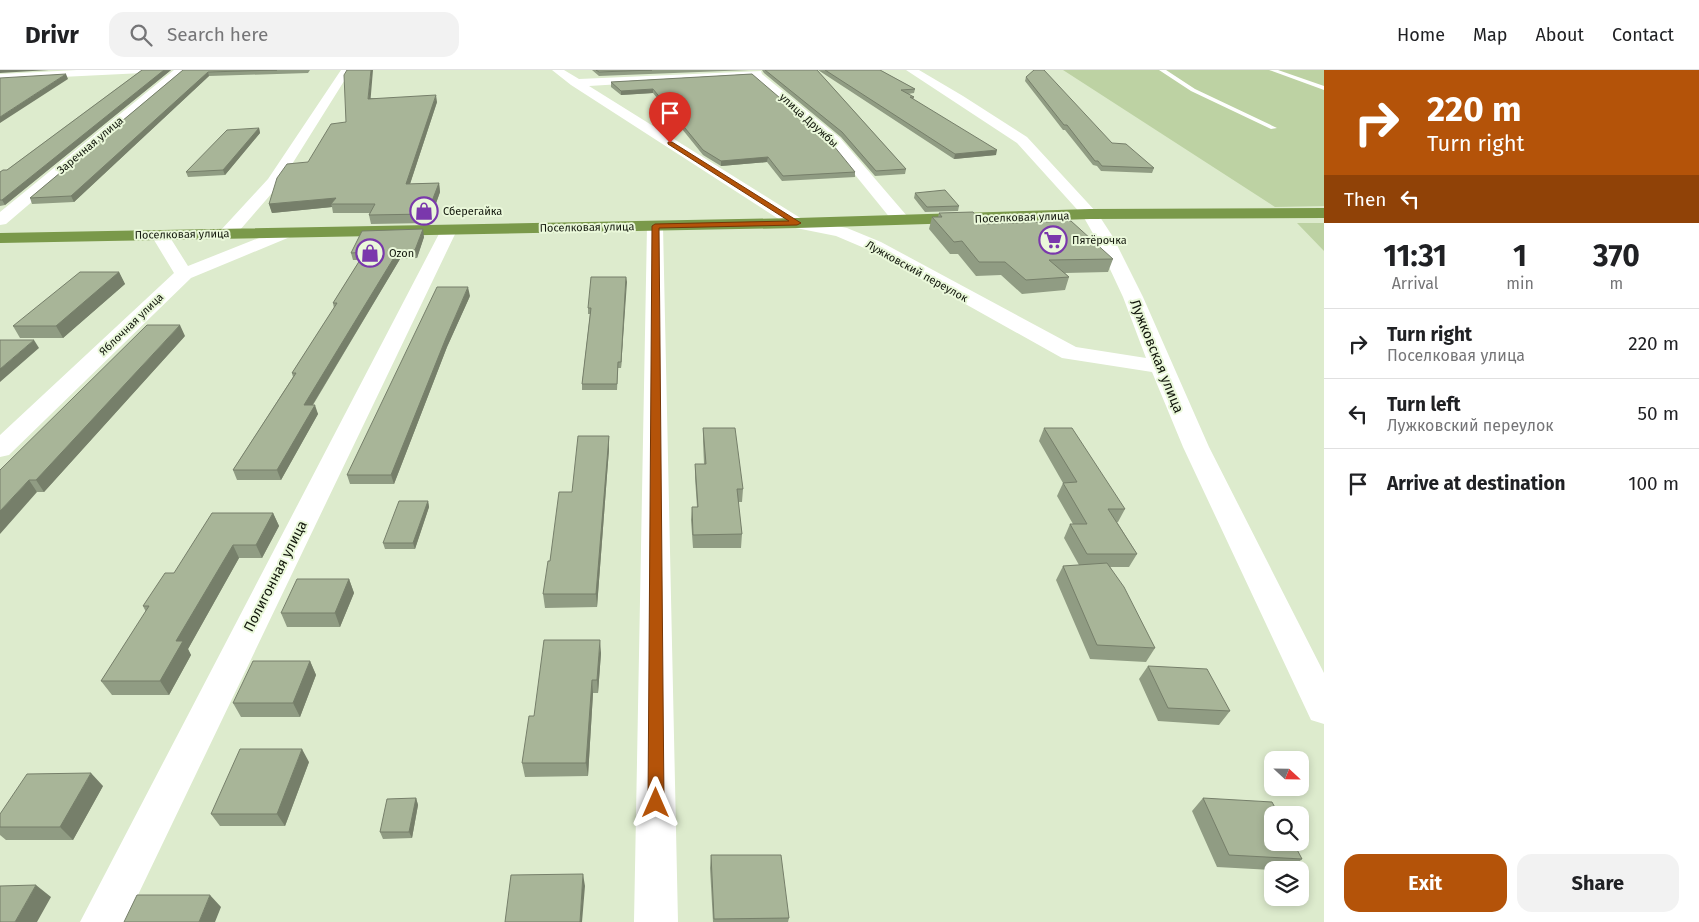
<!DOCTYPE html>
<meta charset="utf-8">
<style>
body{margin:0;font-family:"Fira Sans",sans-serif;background:#f2f2f2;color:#202124;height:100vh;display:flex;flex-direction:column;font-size:19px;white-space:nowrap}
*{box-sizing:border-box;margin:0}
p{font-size:16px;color:#757577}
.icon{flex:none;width:28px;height:28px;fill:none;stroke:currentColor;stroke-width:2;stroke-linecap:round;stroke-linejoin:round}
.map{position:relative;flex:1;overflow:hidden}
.panel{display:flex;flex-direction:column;background:#fff;width:375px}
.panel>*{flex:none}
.guide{background:#b45309;color:#fff;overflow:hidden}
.needle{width:32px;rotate:112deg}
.controls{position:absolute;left:1264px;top:681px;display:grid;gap:10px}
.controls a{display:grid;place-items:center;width:45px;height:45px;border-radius:10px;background:#fff;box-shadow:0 2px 8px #0003;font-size:25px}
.pin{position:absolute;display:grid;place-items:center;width:42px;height:42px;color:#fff;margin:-51px -21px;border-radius:50% 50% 50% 0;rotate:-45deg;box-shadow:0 0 5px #0007}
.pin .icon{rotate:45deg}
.me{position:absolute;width:55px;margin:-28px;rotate:0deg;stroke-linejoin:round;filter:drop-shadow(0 0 4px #0008)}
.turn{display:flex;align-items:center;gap:18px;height:105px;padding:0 20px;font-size:22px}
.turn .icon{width:65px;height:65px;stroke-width:2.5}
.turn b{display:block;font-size:35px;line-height:42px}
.then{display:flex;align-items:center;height:48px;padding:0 20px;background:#0003;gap:10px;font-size:19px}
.eta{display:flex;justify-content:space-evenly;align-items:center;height:85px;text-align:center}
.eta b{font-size:30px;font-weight:700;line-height:35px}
.action{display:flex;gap:10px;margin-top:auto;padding:10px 20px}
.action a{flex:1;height:58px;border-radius:15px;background:#b45309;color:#fff;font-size:20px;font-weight:700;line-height:58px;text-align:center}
.action a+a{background:#f2f2f2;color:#202124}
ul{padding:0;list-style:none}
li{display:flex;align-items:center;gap:15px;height:70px;padding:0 20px;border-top:1px solid #e0e0e0}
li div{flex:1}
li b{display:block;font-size:19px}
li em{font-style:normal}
header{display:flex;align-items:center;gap:30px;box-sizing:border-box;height:70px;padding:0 25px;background:#fff;border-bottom:1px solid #e0e0e0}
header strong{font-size:24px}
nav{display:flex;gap:28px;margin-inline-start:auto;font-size:18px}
.search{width:350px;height:45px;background:#f2f2f2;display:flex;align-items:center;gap:12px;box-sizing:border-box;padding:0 18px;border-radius:15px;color:#757577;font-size:19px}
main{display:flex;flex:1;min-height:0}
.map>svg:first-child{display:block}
.green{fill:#bdd2a3}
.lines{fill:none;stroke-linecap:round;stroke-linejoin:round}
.lane{fill:#fff;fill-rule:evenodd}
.street{fill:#fff;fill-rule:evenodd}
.highway{fill:#7a994a;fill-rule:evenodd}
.wall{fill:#909c83}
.shaded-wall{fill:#767f6a}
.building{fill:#a8b598;stroke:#767f6a}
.route{fill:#b45309;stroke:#753606}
.labels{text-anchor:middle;stroke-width:4;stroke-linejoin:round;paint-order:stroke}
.far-street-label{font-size:11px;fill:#13180d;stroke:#eaf8da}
.far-poi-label{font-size:11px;fill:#13180d;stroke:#eaf8da;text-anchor:start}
.street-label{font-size:14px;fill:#13180d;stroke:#eaf8da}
</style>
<header>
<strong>Drivr</strong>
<div class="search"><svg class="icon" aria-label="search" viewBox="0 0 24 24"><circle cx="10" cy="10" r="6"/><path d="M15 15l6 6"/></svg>Search here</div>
<nav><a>Home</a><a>Map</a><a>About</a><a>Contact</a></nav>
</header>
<main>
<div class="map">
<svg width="1324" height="852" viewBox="0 0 1324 852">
<rect width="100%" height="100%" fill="#ddebcd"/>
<path class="green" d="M1063,0h261v136l-49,1z
M1297,153h27v28z"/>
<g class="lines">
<path class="lane" d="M1159,0h7l29,19 82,39 -6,1 -80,-38z
M1269,0h9l46,16v4z"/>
<path class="street" d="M77,0h71l-5,3 -143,7v-6z
M174,0h12l-180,154 -6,1v-13z
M341,0h10l-72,115 -46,53 -6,1 -6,-1 -3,-4 3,-4 47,-51z
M552,0h12l15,9 182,-8 1,3 78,64 67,78 2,4 -2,4h-12l-65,-80 -78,-68 -163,10 213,133 45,9 34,14 195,105 70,11 -23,-61 -28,-60 -12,-21 -66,-73 -111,-73h13l44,26 64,41 71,77 15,23 30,60 66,150 115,226v51l-13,-4 -128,-273 -31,-75 -90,-14 -193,-108 -33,-14 -45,-9 -220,-142z
M655,151l6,1 2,4 15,696h-44l13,-696 2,-4z
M449,155l6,1 2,4 -332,692h-45l361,-692 2,-4z
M284,158l6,1 3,4 -3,4 -99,41 -182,177 -9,2v-22l174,-162 -23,-38 3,-4 6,-1 6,1 22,35z"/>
<path class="highway" d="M1324,138v10l-234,1 -293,9 -797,15v-10l797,-15 293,-9z"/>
</g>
<path class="wall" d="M142,0h29l-166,135 -5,1v-34l7,-2z
M183,0h127l-2,3 -99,3 -135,126 -42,2 -2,-6z
M592,0h157l-150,6z
M762,0h55l89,99 -1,5 -30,2 -34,-39 -77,-64z
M818,0h62l35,19 -1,4 -6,1 6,3 -1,3 83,55 -42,4z
M752,4l103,98v5l-73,4 -15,-19 -46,4 -18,-11 -50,-62 -32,2 -10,-8v-5z
M1026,7l86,66 42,25 -2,5 -51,-2 -4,-5 -4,-1 -28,-35h-2l-38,-49z
M370,28l67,4 -27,82 29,-1 1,9 -11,31 -58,1 -2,-9 1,-2h-37l-1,-6 -60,6 -3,-9 77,-82z
M259,58l1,5 -35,42 -37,2 -2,-5z
M915,123l44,13 -1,5 -33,1 -11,-14z
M939,143l45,11 129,35 -5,13 -43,1 4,4 -4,13 -43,4 -21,-19 -25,1 -18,-22h-8l-21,-25 3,-12h6z
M424,167l-7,21 -17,1 -87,146 5,9 -37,66h-44l-4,-10 60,-93 -1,-4 42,-65 -1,-5 27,-43h-7l-2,-7z
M119,202l6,12 -62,54h-43l-7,-12z
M626,207l-5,91h-3l-1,22h-35v-6l8,-70h-2v-6z
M470,226l-23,51 -53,137h-44l-3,-9z
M185,266l-141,156h-7l-37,-22z
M703,358l40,61 -1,13h-4l4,32 -1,14h-48l-2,-28 1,-13h5l-2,-29v-14h9l-1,-23z
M1044,358l81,81 -7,13h-1l20,32 -8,13h-19l45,81 -9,14 -56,-3 -34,-79 7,-14 16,-1 -15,-27 6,-14h3l-16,-28 6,-13 -24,-42z
M609,366v13l-12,158 -52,1 -2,-14 7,-33 22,-69z
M428,431l1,6 -14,42h-30l-2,-6z
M273,443l6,13 -17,32h-23l-51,91 3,6 -22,40h-57l-11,-14 45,-69 -3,-6 31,-33z
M349,509l5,14 -14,34h-53l-6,-14z
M601,583l-3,40h-5l-5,83 -63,1 -3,-14z
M310,591l6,14 -16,42h-59l-8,-14z
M1148,596l82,45 -11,14 -61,-4 -19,-42z
M309,692l-24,64h-65l-9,-12z
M103,716l-30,54h-67l-6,-5v-21z
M416,728l2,7 -6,33 -29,1 -3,-7z
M1203,728l99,61 -12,11h-18l-55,-3 -25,-56z
M711,785l78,63 -1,4h-75l-3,-54z"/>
<path class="shaded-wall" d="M0,0h49l-49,3z
M164,0h7l-166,135 -3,-5z
M371,0h2l-3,36 -2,-7z
M208,2l1,4 -135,126 -3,-6z
M66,4l2,5 -68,44v-6z
M653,19v4l-32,2v-4z
M436,25l1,7 -30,91 -1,-9z
M259,58l1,5 -35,42 -2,-5z
M997,80l-1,5 -42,4 1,-5z
M768,87l-1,5 -46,4v-5z
M439,113l1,9 -11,31 -2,-9z
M336,128l-5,6 1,3 -60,6 -3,-9z
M423,159l1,8 -7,21 -2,-8z
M398,181l2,8 -93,155 -3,-9z
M119,202l6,12 -62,54 -7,-12z
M626,207l1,5 -6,86v-6z
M468,217l2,9 -23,51 -53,137 -3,-9 55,-137z
M180,255l5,11 -141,156 -8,-12z
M34,270l5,8 -39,34v-13z
M315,335l3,9 -37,66 -4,-10z
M609,366v13l-12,158 -1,-13z
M29,410l8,12 -37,42v-23z
M428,431l1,6 -14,42 -2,-6z
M273,443l6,13 -17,32 -6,-13z
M233,475l6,13 -51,91 3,6 -22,40 -9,-14 16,-40z
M349,509l5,14 -14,34 -5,-14z
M600,570l1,13 -3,40 -1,-13z
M310,591l6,14 -16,42 -7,-14z
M592,610l1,13 -5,83 -2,-13z
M302,679l7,13 -24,64 -8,-12z
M91,703l12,13 -30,54 -13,-13z
M416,728l2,7 -6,33 -3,-6z
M583,804l2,12 -3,36h-2z
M36,815l15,12 -14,25h-22z
M210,825l11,12 -6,15h-16z"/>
<path class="building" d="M142,0h22l-162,130h-2v-28l3,-2h4z
M183,0h94l-69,2 -137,124 -41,2z
M347,0h24l-3,29 68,-4 -30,89 33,-1 -12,31 -58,1 6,-11h-44l5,-6 -67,6 8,-26 10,-14 21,-2 23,-38 15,-2 -2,-47z
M596,0h56l-53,2z
M765,0h52l89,99 -30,2 -34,-39z
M825,0h55l35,19 -14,1 13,7h-4l87,53 -42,4z
M1034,0h10l68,73 14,1 28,24 -52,-2 -4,-5h-3l-28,-36h-3l-38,-48z
M66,4l-66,43v-39z
M752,4l77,66 26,32 -72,4 -15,-19 -47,4 -18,-11 -50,-61 -32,2 -10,-9z
M259,58l-36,42 -37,2 41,-42z
M945,120l14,16 -32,1 -12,-14z
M973,142l11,12 87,-3 42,38 -64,1 20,17 -43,3 -21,-18h-26l-17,-21 -8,1 -22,-25h10l-3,-4z
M423,159l-8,21 -17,1 -94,154h11l-38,65h-44l63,-97h-4l45,-70h-4l32,-51 -14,1 11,-22z
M80,202h39l-63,54h-43z
M591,207h35l-5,85h-3l-1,22h-35l9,-76h-3z
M437,217h31l-22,51 -55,137h-44z
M147,255h33l-144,155h-7l-29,31v-41z
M0,270h34l-34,29z
M703,358h32l8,61h-6l5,45 -49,1 -1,-28h6l-3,-43h11z
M1044,358h28l53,81h-17l29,45h-50l-17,-30h17l-24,-41 14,-1z
M578,366h31l-13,158h-53l5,-33h2l9,-69h13z
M399,431h29l-15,42h-30z
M212,443h61l-17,32h-23l-57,96h7l-23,40h-59l48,-75h-6l22,-33h9z
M1107,493l17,24 31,61 -58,-3 -34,-79z
M297,509h52l-14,34h-54z
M544,570h56l-3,40h-5l-6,83h-64l7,-47h5z
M253,591h57l-17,42h-60z
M1148,596l59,3 23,42 -62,-3z
M240,679h62l-25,65h-66z
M91,703l-31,54h-60v-13l27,-40z
M416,728l-7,34h-29l7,-33z
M1203,728l69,4 7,13h-7v27h21l9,17 -73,-4z
M711,785h70l8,63 -75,1z
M583,804l-3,48h-75l6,-47z
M36,815l-21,37h-15v-36z
M137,825h73l-11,27h-75z"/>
<path class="route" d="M668,72h4l129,81 -4,2 -138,3 5,575 -2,5 -6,2 -6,-2 -2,-5 4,-577 3,-2 134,-3 -121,-77z"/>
<defs>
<g id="shop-ring" transform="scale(1.4375)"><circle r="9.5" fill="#eaf8da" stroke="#7a38ac" stroke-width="1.5"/><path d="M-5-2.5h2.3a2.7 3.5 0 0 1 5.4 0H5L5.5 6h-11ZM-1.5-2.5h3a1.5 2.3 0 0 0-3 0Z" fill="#7a38ac"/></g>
<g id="supermarket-ring" transform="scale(1.4375)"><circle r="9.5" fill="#eaf8da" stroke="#7a38ac" stroke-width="1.5"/><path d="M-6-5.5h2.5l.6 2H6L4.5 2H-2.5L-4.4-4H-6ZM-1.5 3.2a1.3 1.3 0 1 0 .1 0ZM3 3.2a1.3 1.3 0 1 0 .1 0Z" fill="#7a38ac"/></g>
</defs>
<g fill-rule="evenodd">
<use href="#shop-ring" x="424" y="141"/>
<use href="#supermarket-ring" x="1053" y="170"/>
<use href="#shop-ring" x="370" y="183"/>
</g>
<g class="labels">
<g class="far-street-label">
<text transform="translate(809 50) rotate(42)" y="4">улица Дружбы</text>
<text transform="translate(90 75) rotate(-40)" y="4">Заречная улица</text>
<text transform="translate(1022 147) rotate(-2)" y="4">Поселковая улица</text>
<text transform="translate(587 157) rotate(-1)" y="4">Поселковая улица</text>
<text transform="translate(182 164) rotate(-1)" y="4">Поселковая улица</text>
<text transform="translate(917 201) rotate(29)" y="4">Лужковский переулок</text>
<text transform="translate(131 254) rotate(-44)" y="4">Яблочная улица</text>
</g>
<g class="far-poi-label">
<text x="443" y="145">Сберегайка</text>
<text x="1072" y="174">Пятёрочка</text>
<text x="389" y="187">Ozon</text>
</g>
<g class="street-label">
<text transform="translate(1157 286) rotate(68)" y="5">Лужковская улица</text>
<text transform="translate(275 506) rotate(-63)" y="5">Полигонная улица</text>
</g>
</g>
</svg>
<div class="controls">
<a><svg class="needle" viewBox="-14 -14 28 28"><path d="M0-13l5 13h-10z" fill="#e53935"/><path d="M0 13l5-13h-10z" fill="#757577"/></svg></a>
<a><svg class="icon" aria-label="search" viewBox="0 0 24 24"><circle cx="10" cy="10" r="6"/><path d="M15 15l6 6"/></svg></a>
<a><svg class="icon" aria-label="layers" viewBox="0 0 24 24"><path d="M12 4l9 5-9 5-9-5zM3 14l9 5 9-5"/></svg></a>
</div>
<div class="pin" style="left:670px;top:73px;background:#d93025"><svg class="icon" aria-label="arrive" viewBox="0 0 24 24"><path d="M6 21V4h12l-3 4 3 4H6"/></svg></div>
<svg class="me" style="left:656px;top:733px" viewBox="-20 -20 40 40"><path d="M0-17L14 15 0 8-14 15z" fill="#b45309" stroke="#fff" stroke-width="4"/></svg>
</div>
<section class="panel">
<div class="guide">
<div class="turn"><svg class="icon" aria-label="right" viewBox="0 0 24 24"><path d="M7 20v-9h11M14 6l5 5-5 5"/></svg><div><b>220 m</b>Turn right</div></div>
<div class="then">Then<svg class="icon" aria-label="left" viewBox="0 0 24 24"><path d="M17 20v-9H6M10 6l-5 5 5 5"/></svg></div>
</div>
<div class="eta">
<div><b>11:31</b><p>Arrival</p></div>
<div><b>1</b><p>min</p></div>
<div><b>370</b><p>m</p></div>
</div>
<ul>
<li><svg class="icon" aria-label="right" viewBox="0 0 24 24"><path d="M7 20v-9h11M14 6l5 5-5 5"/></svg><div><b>Turn right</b><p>Поселковая улица</p></div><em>220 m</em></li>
<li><svg class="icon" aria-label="left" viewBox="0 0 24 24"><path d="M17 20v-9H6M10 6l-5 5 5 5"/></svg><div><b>Turn left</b><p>Лужковский переулок</p></div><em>50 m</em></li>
<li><svg class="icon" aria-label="arrive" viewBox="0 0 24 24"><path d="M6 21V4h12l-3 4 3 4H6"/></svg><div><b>Arrive at destination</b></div><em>100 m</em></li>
</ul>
<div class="action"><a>Exit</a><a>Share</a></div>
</section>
</main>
